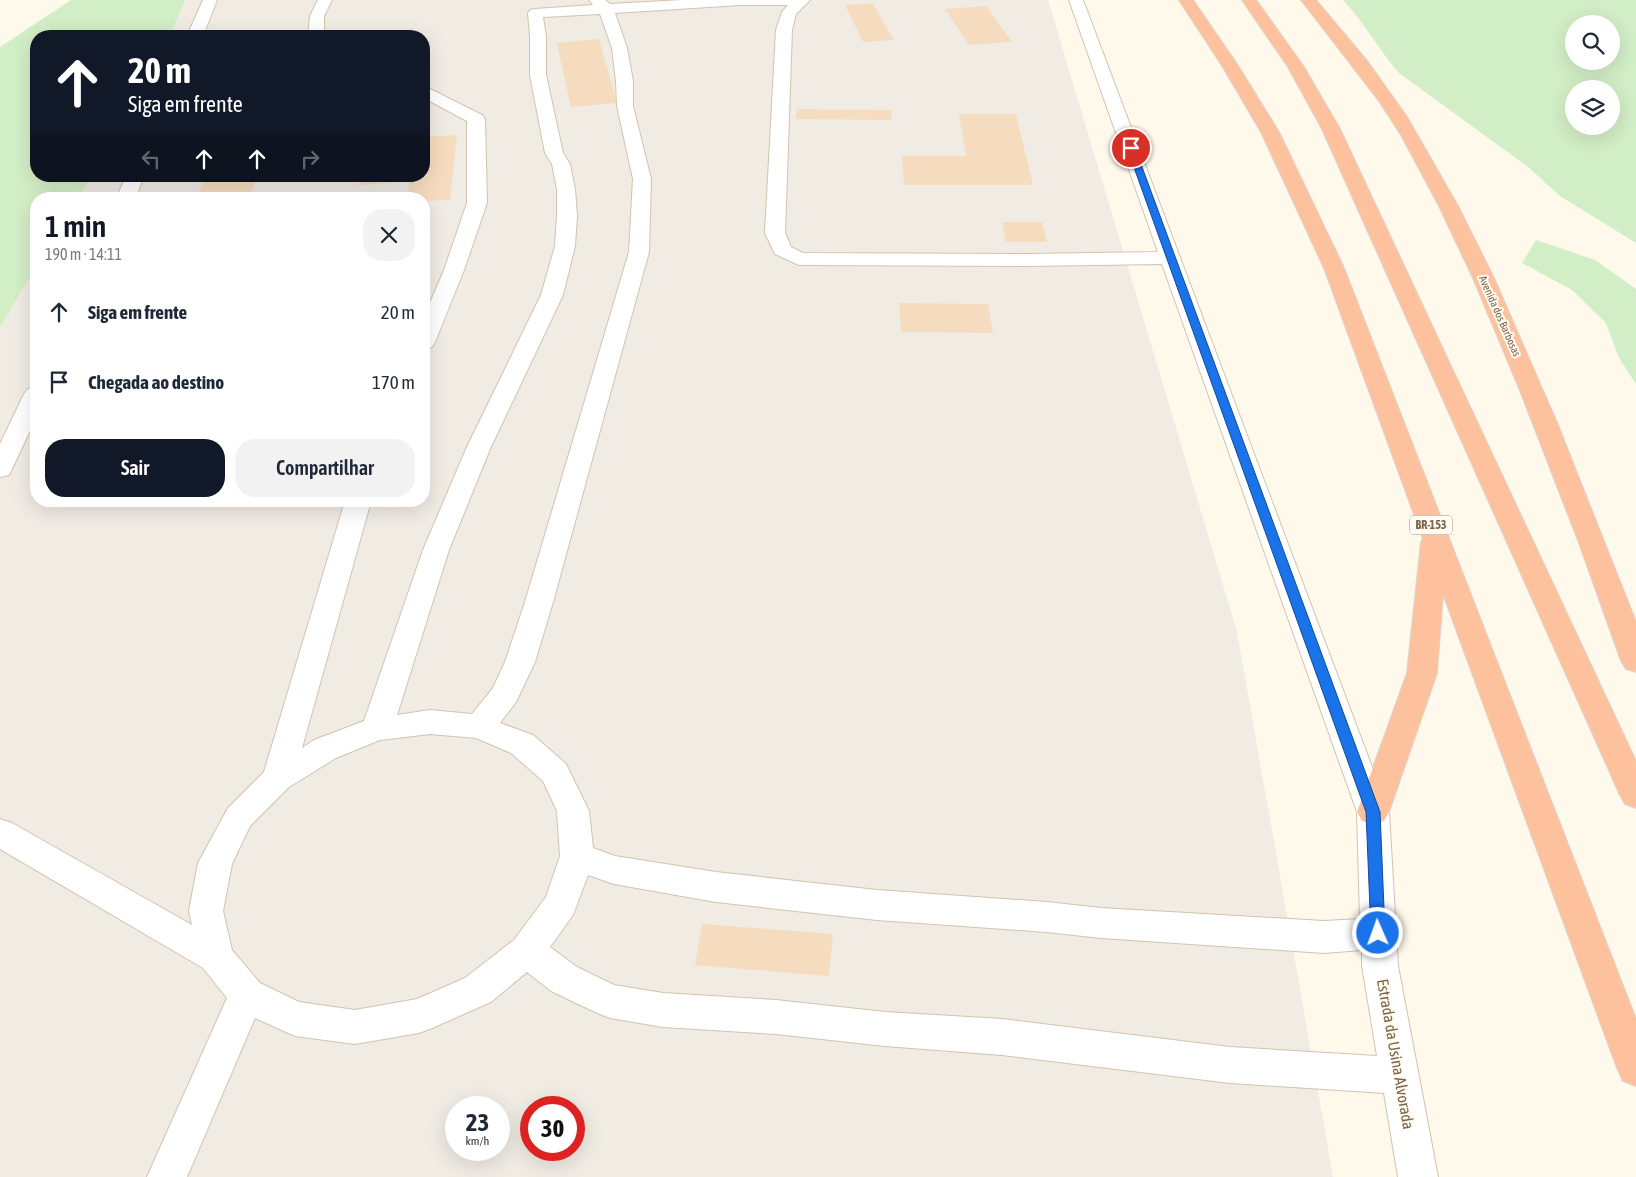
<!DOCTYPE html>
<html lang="pt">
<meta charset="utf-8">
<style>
body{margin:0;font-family:"Asap Condensed",sans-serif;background:#f2f2f3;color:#1f2937;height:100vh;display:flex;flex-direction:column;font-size:19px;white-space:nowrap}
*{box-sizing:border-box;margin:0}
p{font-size:16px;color:#747a83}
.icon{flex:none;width:28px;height:28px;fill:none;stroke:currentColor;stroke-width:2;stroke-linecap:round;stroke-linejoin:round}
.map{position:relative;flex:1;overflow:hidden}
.side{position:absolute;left:30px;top:192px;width:400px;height:315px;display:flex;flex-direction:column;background:#fff;border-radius:20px;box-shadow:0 5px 20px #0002}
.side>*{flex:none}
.banner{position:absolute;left:30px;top:30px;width:400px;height:152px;border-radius:20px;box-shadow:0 5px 20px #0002;background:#111827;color:#fff;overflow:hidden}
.buttons{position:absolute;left:1565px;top:15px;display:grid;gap:10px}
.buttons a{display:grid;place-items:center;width:55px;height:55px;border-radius:50%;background:#fff;box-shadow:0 5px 20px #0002;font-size:25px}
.speed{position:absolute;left:445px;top:1096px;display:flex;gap:10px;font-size:25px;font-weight:700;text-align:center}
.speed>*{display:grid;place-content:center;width:65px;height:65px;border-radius:50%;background:#fff;box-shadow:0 5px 20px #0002;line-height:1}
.speed small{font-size:12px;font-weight:400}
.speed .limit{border:8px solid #d22;background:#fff;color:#111}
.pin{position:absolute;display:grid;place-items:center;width:42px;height:42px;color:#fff;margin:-21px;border:2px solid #fff;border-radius:50%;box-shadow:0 1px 5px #0007}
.me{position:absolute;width:55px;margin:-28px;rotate:358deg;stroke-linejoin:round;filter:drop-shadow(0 0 4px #0008)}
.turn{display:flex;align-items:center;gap:18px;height:105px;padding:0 15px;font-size:22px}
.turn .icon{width:65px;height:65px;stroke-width:2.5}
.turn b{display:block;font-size:35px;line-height:42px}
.lanes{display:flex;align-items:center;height:48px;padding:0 15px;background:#0003;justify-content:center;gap:25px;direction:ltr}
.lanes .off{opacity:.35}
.round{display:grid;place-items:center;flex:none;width:52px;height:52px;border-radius:20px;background:#f2f2f3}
.summary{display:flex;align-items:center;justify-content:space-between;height:85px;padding:0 15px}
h1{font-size:30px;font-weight:600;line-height:38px;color:#111827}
.cta{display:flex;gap:10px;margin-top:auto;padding:10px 15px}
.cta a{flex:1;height:58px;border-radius:20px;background:#111827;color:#fff;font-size:20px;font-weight:600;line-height:58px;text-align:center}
.cta a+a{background:#f2f2f3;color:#1f2937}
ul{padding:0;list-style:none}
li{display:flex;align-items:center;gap:15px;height:70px;padding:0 15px}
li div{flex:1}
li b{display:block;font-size:19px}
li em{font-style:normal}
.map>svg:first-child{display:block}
.industrial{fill:#f0ebe3;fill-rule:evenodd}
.green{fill:#d2eec6;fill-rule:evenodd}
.building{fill:#f6dcbf}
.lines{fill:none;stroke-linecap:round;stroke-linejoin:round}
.minor-casing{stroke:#d3c3ae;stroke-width:2}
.highway-casing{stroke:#ddd6d0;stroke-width:2}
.minor{fill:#fff;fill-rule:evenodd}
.highway{fill:#fdc29d;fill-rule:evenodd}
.route{fill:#1a73e8;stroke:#114b97}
.labels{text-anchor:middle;stroke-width:4;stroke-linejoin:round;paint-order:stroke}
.far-street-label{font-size:11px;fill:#7d634a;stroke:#fffcf3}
.shield{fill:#fffcf3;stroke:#a4917d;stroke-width:1}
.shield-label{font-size:12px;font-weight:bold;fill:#7d634a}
.near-street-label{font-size:16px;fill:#7d634a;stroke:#fffcf3}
</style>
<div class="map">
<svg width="1636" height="1177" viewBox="0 0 1636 1177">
<rect width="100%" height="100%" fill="#fef9eb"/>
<path class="industrial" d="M185,0h863l189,632 96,545h-1333v-850l36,-60v234h388v-302h-346l14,-23h332v-140h-254zM456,1108h43v42h-43zM531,1108h43v42h-43z"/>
<path class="green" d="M71,0h114l-15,36h-134v140h56l-14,23h-42v68l-36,60v-280z
M1343,0h293v243l-76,-47 -32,-29 -129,-94c-21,-24 -34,-50 -56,-73zM1574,24h37v37h-37zM1574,89h37v37h-37z
M1536,240l59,20 41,29v95l-17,-26 -13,-35 -34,-33 -50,-27z"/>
<path class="building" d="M873,4l21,36 -31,2 -18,-37z
M986,6l26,36 -43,3 -24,-36z
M599,39l18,64 -46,4 -14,-64z
M797,109l94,1 1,10 -96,-1z
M959,114h57l17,71h-129l-2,-29h64z
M457,135l-7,65 -26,1v-2h-17l3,-18 -51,4 2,-9h63v-39z
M205,176h52l-8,23h-53z
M1002,222h40l5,20h-41z
M899,303l89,1 5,29 -92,-1z
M702,924l131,10 -4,42 -134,-11z"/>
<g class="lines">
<g class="minor-casing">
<path id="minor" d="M203,0h14l-14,36h-16z
M318,0h14l-8,16v20h-16l2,-20z
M589,0h16l5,4 72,-4h128l-14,14 -4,16 -7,203 6,14 12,6 224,1 131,-2 -89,-252h14l306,812 9,154 40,211h-40l-14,-84 -154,-10 -228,-28 -117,-9 -109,-12 -113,-7 -53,-9 -13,-5 -46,-22 -24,-19 -36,30 -59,26 -13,5 -64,11 -60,-8 -40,-18 -68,159h-40l80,-179 -24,-30 -203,-119v-30l12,4 180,102 -3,-14 9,-48 30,-55 36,-36 81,-271h26l-69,247 12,-8 50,-19 59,-171 43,-101 75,-154 14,-49 2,-30v-27l-5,-25 -7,-11 -15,-78v-38l-2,-24 2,-3 5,-1 58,-4zM740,5h48l-6,7 -6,18 -11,203 10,21 24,11 228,1 135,-2 195,548 3,107 -36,2 -223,-13 -54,-6 -170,-12 -161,-18 -101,-16 -22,-8 -4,-37 -23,-47 -33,-29 -33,-12 16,-21 19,-40 18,-60 96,-350 2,-73 -18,-73v-25l-6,-33 -12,-35zM600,14l12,34 4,33 1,25 16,73 -4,73 -104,350 -20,60 -12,26 -21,26 -42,-4 -33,5 52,-165 41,-101 73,-154 12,-49 2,-30 -2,-27 -5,-25 -7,-11 -17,-78v-38l-3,-20zM430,734l46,4 35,15 32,28 14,30 3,45 -14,41 -32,43 -49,38 -48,21 -62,11 -56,-8 -39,-19 -28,-33 -9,-39 9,-47 18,-38 39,-39 47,-29 44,-18zM588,875l26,9 102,18 161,18 170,12 54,6 223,15 38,-3v16l15,90 -147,-9 -228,-28 -117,-7 -109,-12 -113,-7 -49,-8 -37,-18 -27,-20 23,-32z
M424,86l58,29 3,4 2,84 -23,67 -29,72 -3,5 -8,2v-32l20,-47 23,-67v-82l-43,-23z
M126,176h18l-9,23h-19z
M36,387v31l-24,51 -3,6 -9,2v-33l24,-50 4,-5z"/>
</g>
<g class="highway-casing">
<path id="highway" d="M1179,0h14l44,64 42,68 65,136 292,751v67l-13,-5 -6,-13 -174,-474 -6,79 -48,139 -5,9 -11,4 -11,-4 -5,-9 50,-139 14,-131 2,-3 -99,-271 -63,-136 -40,-68z
M1242,0h14l48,67 36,62 296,632v47l-11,-4 -5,-9 -298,-666 -34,-62z
M1301,0h15l52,62 39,55 51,89 36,72 64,147 78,197v50l-10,-3 -5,-8 -42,-118 -60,-155 -46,-110 -34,-72 -38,-71 -22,-34z"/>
</g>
<use href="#minor" class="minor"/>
<use href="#highway" class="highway"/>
</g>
<path class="route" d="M1131,146l4,2 245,664 5,121 -2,5 -5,1 -5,-1 -2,-5 -5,-121 -239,-664z"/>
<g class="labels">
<g class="far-street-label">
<text transform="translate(1500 316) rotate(66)" y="4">Avenida dos Barbosas</text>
</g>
<rect class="shield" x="1410" y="515.5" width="42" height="19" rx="4"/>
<g class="shield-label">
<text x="1431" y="529">BR-153</text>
</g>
<g class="near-street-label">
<text transform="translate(1396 1054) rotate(80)" y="6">Estrada da Usina Alvorada</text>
</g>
</g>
</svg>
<div class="buttons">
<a><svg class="icon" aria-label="search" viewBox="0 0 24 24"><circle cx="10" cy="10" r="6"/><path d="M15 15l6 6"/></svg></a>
<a><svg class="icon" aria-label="layers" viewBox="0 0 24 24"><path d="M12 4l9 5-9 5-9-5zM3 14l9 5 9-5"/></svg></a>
</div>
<div class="speed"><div>23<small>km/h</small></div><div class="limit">30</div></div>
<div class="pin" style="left:1131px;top:148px;background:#d93025"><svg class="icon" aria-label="arrive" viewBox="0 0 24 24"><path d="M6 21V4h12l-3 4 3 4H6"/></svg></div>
<svg class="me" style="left:1378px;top:933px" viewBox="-20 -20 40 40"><circle r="17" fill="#1a73e8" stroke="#fff" stroke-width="3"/><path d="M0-11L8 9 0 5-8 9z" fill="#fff"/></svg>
<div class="banner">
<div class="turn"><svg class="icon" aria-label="ahead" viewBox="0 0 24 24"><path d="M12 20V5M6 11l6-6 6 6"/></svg><div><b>20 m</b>Siga em frente</div></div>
<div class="lanes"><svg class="icon off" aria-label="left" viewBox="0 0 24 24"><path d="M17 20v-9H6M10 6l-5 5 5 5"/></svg><svg class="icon" aria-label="ahead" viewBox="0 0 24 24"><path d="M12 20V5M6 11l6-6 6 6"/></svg><svg class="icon" aria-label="ahead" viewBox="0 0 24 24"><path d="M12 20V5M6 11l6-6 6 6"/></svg><svg class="icon off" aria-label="right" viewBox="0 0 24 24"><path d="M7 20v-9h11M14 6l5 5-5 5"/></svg></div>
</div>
<section class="side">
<div class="summary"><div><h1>1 min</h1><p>190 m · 14:11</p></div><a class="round"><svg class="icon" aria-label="close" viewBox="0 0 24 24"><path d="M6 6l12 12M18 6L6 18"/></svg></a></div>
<ul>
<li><svg class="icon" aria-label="ahead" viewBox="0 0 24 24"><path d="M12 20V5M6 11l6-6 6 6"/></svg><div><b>Siga em frente</b></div><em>20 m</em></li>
<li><svg class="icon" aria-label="arrive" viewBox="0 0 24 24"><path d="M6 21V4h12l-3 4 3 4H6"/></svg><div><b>Chegada ao destino</b></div><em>170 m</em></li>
</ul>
<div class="cta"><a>Sair</a><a>Compartilhar</a></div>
</section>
</div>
